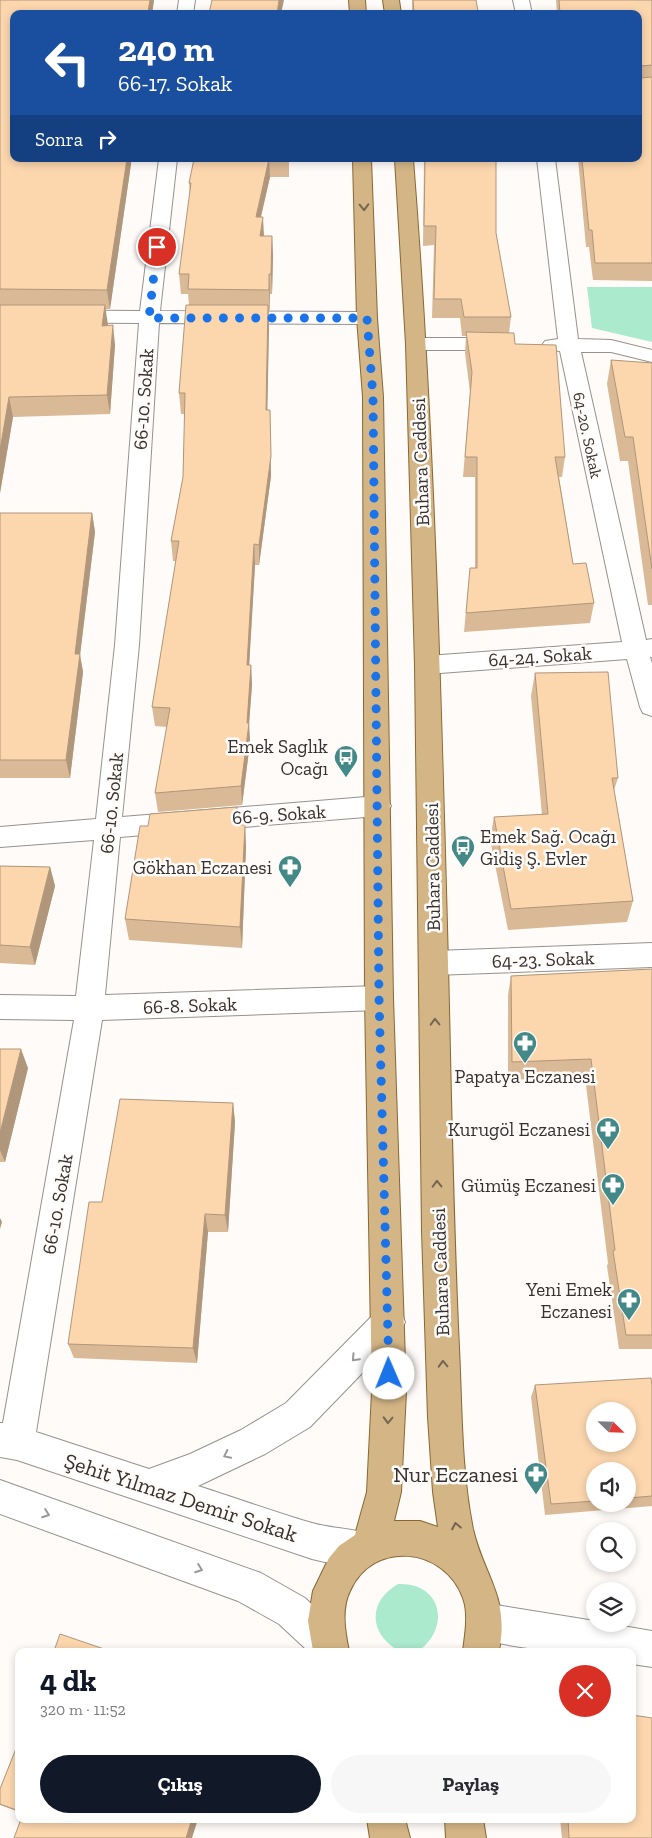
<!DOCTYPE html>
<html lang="tr">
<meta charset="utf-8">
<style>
body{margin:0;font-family:"Zilla Slab",serif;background:#f7f7f7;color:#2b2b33;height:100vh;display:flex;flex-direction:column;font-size:19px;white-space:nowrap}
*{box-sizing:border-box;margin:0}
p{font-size:16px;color:#7c7c81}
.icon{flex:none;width:28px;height:28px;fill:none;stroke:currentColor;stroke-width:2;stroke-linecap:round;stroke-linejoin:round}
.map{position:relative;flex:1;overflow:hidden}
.drawer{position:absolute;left:15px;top:1648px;width:621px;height:175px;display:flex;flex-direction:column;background:#fff;border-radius:10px;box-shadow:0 2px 8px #0003}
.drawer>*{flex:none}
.top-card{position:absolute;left:10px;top:10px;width:632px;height:152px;border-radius:10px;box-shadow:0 2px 8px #0003;background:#1a4fa0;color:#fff;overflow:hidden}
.needle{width:32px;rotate:113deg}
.controls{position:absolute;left:586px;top:1402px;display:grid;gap:10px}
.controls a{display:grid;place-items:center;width:50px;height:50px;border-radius:50%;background:#fff;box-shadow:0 2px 8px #0003;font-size:25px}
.pin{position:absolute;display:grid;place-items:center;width:42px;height:42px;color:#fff;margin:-21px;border:2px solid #fff;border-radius:50%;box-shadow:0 1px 5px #0007}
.me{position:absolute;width:55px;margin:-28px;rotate:359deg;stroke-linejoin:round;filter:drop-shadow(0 0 4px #0008)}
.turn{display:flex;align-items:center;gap:18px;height:105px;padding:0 25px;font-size:22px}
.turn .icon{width:65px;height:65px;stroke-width:2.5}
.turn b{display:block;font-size:35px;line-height:42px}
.then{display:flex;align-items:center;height:48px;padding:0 25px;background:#0003;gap:10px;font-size:19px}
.round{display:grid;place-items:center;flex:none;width:52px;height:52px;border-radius:26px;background:#f7f7f7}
.head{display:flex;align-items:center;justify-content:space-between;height:85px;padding:0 25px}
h1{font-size:30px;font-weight:700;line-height:38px;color:#111827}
.action{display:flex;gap:10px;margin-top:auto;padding:10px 25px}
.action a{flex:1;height:58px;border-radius:30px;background:#111827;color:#fff;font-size:20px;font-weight:700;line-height:58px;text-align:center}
.action a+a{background:#f7f7f7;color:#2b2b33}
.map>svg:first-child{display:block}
.green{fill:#abeacc}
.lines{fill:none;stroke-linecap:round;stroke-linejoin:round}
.minor-casing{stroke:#96918e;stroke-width:2}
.major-casing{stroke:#8a6732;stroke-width:2}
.minor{fill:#fff;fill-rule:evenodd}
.major{fill:#d4b585;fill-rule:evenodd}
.wall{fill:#d9b996;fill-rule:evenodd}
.shaded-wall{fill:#b0967a}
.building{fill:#fcd7ae;stroke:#b0967a;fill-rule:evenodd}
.oneway{stroke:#746652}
.oneway2{stroke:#9a9898}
.route{stroke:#1a73e8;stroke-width:9;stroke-dasharray:0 16.2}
.labels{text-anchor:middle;stroke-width:5;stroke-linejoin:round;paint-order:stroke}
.far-street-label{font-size:16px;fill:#343130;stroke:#fefbf9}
.street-label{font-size:19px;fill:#343130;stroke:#fefbf9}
.poi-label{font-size:19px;fill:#343130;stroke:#fefbf9;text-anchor:end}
.near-poi-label{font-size:22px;fill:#343130;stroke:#fefbf9;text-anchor:end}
.near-street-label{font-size:22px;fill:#343130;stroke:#fefbf9}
</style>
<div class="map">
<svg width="652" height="1838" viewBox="0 0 652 1838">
<rect width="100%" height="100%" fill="#fefbf9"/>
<path class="green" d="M587,287h65v55l-60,-14z
M398,1584c42,-2 53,40 23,65l-22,2c-30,-17 -32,-49 -1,-67z"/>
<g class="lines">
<g class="minor-casing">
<path id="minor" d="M179,0h16l-2,14h-16z
M513,0h16l3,14h-16z
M159,159h18l-17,152 207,1 7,2 3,4 -3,4 -7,2 -208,-1 -20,322 -17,172 256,-21 9,3 4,7 -4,7 -9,3 -258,21 -15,158 274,-9 10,3 4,9 -4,9 -10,3 -277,10 -66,412 113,37 41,-15 51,-24 45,-27 91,-92 12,-5 12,5 4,11 -4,11 -91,94 -45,27 -67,32c38,12 76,26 114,37 21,6 43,5 64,13l5,13 -5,13c-21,8 -42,2 -64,-3l-295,-99 -17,-3v-34h3l71,-403 -74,-1v-24l76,1 18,-156 -94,7v-20l96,-8 19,-174 24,-322 -139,-1v-12l140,1z
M537,159h18l23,180 33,1 41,10v12l-41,-10h-30l65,288 6,-1v18h-2l2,6v53l-9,-3 -3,-6 -13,-48 -200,15 -9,-3 -3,-6 3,-6 9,-3 195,-14 -62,-291 -15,-2 -3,-4 3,-4 13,-2z
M416,338h86l7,2 3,4 -3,4 -7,2h-86l-7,-2 -3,-4 3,-4z
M652,943v24l-218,8 -10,-4 -4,-8 4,-8 10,-4z
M0,1480l261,93 44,25 38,36 5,13 -1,4h-39l-29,-27 -41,-23 -238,-87z
M484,1603l111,18v3h16l41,7v36l-20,-3v-13c-50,0 -114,3 -161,-17l-5,-13 5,-13z"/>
</g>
<g class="major-casing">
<path id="major" d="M349,0h16l1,14h-16z
M383,0h16l2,14h-16z
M353,159h18l6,159 6,79 10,601 13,394 -5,100 -7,29h26l18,6 -5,-35 -5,-75 -6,-186 -7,-566 -9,-321 -11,-185h18c21,267 28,537 35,805 3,128 5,256 11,384 3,60 2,122 14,181 11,48 37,68 26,122h-36c2,-17 6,-36 0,-53 -18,-51 -90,-59 -113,-7 -9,18 -5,41 -1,60h-36l-5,-30 5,-30 16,-33 10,-12 16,-11 12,-43 5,-100 -7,-394 -2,-601 -6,-79z
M367,1819h38l5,19h-40z
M445,1819h38l3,19h-40z"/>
</g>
<use href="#minor" class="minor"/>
<use href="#major" class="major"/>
</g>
<path class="wall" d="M0,0h154l-2,14h-138l117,150 -21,145h-5l2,16 8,20 -5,69 -97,3 -13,76z
M412,0h64l2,14h-66z
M556,0h96v281l-59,-1 -4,-33h-3l-8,-88h61v-145h-82z
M194,159h95v18h-19l-9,40 3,19h8l1,20 -1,38h-2v16h-1v15l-2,85 4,66 -12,89h-4l-6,100h2l1,20 -3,39 1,19 -8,62 -84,7 -3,-19 12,-66 -12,-1 -3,-19 24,-146h-3l-2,-20 12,-64 2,-63h-4l-2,-21 10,-88 -1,-11h-7l-2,-20 11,-77 -1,-14z
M424,159h72v74l15,84 -2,16 6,11 50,113 -3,20h-3l14,87 21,39 -4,20 -126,9 6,-64h5v-91h-12l7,-85 -5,-39 1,-17h-4l-2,-18h-28l2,-73 -11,1z
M611,360l41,3v242h-4l-20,-144h-8l-13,-77z
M0,513h92l3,19 -15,123 3,17 -13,106h-70z
M535,673l83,105 -4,12 19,111 -6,21 -119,8 -18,-91 4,-22 48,-2 -11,-119z
M237,807l1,18h7l1,22 -4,101 -113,-8 -4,-21 23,-93z
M0,866l50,1 5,19 -20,79 -35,-2z
M652,969v380h-33l-12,-83 1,-3 -23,-186 -77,3v-85l3,-19z
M0,1049l28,19 -23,94h-5z
M233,1103l2,19 -7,110h-20l-11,131 -123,-5 -6,-14z
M535,1385l117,1v120l-107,9 -14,-118zM595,1471h33v33h-33z
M19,1741v71l-19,-7v-16z
M560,1819h72l20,19h-90z"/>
<path class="shaded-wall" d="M150,0h4l-2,14h-4z
M279,0h5l-3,14h-4z
M127,159h4v5l-21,145 -3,-19z
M269,159l1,18 -14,60v-20z
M263,217l1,20 -4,-1z
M272,236l1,20 -1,38 -1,-20z
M269,274l1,20v16l-1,-20z
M105,305l3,20 -3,20 -3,-19z
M268,305l1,20 -2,106 -1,-21z
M113,325l2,20 -5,69 -3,-19z
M9,397l4,20 -13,76v-43z
M270,410l1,66 -12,89v-20z
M92,513l3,19 -15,123 3,17 -13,106 -4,-18 9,-106z
M254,544l1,21 -7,120 -1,-20z
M251,665l1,20 -3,39 1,19 -8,62 -1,-19z
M237,807l2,22 -4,-4z
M245,825l1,22 -4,101 -2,-21z
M50,867l5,19 -20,79 -5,-18z
M21,1049l7,19 -23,94 -5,-12v-17z
M233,1103l2,19 -7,110 -3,-17z
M205,1214l3,18 -11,131 -4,-15z
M0,1218l2,4 -2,7z
M192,1819h6l-6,19h-6z"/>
<path class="building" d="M0,0h150l-2,12h-2v2h-132v145h113l-20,131 -107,-1z
M212,0h67l-2,14h-56l-12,-1z
M413,0h63l2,11h-7v3h-54v-2h-3z
M559,0h93v65l-12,1 1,12 11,-1v186h-57l-3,-33h-3l-7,-71h57v-145h-79z
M194,159h75l-13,58h7l-3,19h12l-1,38h-2v16l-81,-1 1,-15h-10l12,-91h-2z
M425,159h71v74l15,84h-47l-3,-18h-27l2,-73h-12z
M0,305h105l-3,21 11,-1 -6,70 -98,2 -9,53z
M186,305h82l-2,105h4l1,46 -12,89 -5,-1 -7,121h4l-4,58h2l-8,63 -86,7 15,-85 -18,-1 27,-166h-8l12,-64 2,-84h-6z
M466,332l48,1 1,11 41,1 9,112h-10l18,107 13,-1 8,40 -128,10 4,-45h7v-111h-12l7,-85z
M611,360l41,3v206l-19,-132h-8z
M0,513h92l-17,141h5l-14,106h-66z
M608,672l10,106h-6l21,123 -122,8 -17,-92 54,-3 -13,-141z
M237,807l-2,18h10l-5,102 -115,-8 15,-93h8l2,-12z
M0,866l50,1 -20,80 -30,-2z
M652,969v366h-26l-13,-84 2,-1 -24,-191 -79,3 -1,-86z
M0,1049h21l-21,84z
M120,1099l113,4 -8,112 -20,-1 -12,134 -125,-4 21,-142h13z
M651,1378l1,8v110l-24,2v-27h-33v30l-44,3 -16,-119zM595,1411h33v33h-33z
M60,1634l50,17h-56z
M632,1715l20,3v120h-83l-1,-19h64z
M19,1741v70l-19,-7v-15z
M21,1819h171l-6,19h-172z"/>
<defs><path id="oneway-chevron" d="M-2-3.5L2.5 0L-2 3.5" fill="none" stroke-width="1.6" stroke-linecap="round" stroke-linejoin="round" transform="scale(1.25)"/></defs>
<g class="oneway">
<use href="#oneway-chevron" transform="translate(364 207) rotate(88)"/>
<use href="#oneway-chevron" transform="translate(435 1022) rotate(-91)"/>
<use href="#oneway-chevron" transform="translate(437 1184) rotate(-91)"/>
<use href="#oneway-chevron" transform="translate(443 1364) rotate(-92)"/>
<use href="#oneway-chevron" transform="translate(388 1420) rotate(92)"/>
<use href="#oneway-chevron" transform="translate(456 1526) rotate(-101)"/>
</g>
<g class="oneway2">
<use href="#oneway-chevron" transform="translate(355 1358) rotate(133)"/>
<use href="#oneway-chevron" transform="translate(227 1455) rotate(154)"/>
<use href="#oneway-chevron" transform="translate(46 1514) rotate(20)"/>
<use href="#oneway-chevron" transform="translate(199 1569) rotate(20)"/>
</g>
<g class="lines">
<path class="route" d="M157,247l-8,71h218l6,79 6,601 10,376"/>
</g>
<defs>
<g id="bus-pin" transform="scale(1.25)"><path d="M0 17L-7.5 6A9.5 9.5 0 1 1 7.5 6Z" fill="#428987" stroke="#fefbf9"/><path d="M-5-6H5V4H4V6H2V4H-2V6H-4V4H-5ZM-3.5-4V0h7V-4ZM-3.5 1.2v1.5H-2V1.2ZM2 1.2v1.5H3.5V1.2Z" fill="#fff"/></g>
<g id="pharmacy-pin" transform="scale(1.25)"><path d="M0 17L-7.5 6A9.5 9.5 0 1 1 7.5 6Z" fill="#428987" stroke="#fefbf9"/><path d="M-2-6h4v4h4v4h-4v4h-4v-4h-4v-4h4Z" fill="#fff"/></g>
</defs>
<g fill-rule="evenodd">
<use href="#bus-pin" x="346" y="757"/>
<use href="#bus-pin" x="463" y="847"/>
<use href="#pharmacy-pin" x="290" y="867"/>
<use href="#pharmacy-pin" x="525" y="1043"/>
<use href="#pharmacy-pin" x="608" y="1129"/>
<use href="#pharmacy-pin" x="613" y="1185"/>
<use href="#pharmacy-pin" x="629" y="1300"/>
<use href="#pharmacy-pin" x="536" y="1474"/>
</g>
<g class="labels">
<g class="far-street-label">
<text transform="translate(588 435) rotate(78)" y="6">64-20. Sokak</text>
</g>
<g class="street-label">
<text transform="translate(143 399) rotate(-86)" y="7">66-10. Sokak</text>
<text transform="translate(420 462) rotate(-92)" y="7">Buhara Caddesi</text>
<text transform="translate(540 656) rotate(-4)" y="7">64-24. Sokak</text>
<text transform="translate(111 803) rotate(-84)" y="7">66-10. Sokak</text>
<text transform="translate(279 814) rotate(-4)" y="7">66-9. Sokak</text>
<text transform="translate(432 867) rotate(-91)" y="7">Buhara Caddesi</text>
<text transform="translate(543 959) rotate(-2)" y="7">64-23. Sokak</text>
<text transform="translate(190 1005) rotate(-2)" y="7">66-8. Sokak</text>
<text transform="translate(57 1204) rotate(-80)" y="7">66-10. Sokak</text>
<text transform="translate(440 1272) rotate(-92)" y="7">Buhara Caddesi</text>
</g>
<g class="poi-label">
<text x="328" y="753">Emek Saglık<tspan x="328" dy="22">Ocağı</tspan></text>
<text x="480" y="843" text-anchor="start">Emek Sağ. Ocağı<tspan x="480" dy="22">Gidiş Ş. Evler</tspan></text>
<text x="272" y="874">Gökhan Eczanesi</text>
<text x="525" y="1083" text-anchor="middle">Papatya Eczanesi</text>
<text x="590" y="1136">Kurugöl Eczanesi</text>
<text x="596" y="1192">Gümüş Eczanesi</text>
<text x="612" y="1296">Yeni Emek<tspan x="612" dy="22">Eczanesi</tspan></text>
</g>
<g class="near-poi-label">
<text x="518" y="1482">Nur Eczanesi</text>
</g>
<g class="near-street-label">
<text transform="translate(181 1497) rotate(18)" y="8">Şehit Yılmaz Demir Sokak</text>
</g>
</g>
</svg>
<div class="controls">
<a><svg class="needle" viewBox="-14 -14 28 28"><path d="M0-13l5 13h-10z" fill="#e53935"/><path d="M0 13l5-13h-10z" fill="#7c7c81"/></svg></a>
<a><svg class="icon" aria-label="sound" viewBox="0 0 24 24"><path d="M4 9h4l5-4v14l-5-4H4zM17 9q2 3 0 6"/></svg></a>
<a><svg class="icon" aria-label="search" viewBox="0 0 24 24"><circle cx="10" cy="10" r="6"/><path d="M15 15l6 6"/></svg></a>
<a><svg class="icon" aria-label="layers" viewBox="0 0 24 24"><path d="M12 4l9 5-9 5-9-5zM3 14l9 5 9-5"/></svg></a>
</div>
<div class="pin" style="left:157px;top:247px;background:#d93025"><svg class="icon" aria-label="arrive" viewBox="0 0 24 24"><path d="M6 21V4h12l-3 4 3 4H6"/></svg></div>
<svg class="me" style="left:389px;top:1374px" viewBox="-20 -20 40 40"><circle r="19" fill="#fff"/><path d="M0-13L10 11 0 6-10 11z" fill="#1a73e8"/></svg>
<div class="top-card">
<div class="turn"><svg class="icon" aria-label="left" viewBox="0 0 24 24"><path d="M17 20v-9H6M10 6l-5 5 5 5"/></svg><div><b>240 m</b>66-17. Sokak</div></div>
<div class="then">Sonra<svg class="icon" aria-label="right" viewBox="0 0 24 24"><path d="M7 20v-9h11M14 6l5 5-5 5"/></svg></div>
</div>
<section class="drawer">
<div class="head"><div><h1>4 dk</h1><p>320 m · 11:52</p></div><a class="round" style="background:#d93025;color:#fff"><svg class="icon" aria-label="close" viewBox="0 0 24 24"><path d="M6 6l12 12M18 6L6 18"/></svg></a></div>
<div class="action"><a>Çıkış</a><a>Paylaş</a></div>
</section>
</div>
